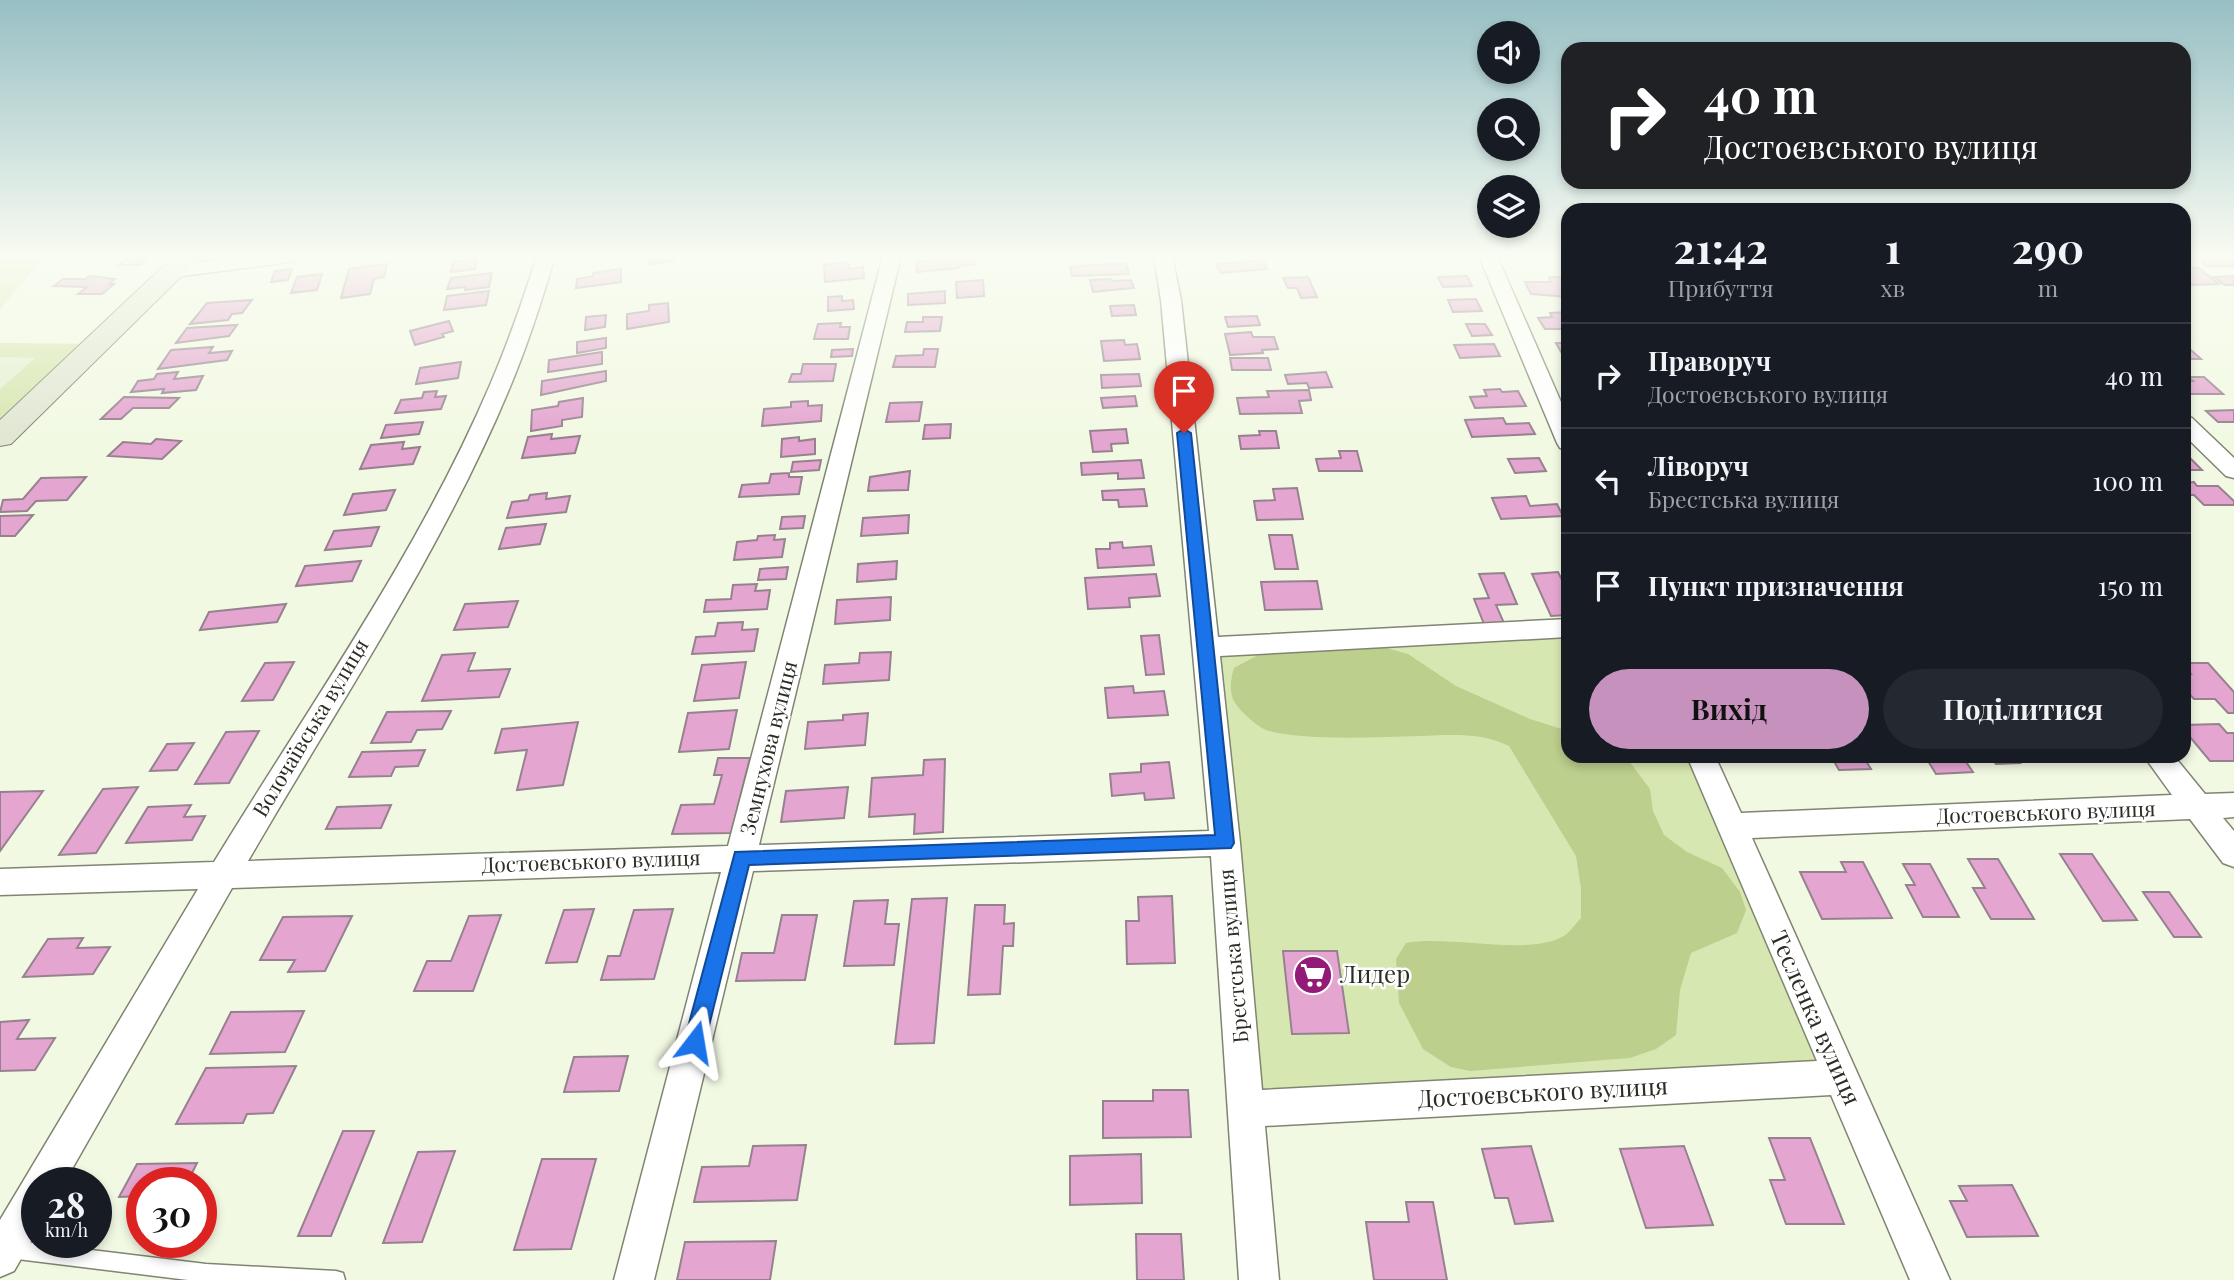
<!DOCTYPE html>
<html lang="uk">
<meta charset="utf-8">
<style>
body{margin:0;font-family:"Playfair Display",serif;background:#242831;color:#f1f3f6;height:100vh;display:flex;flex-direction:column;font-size:26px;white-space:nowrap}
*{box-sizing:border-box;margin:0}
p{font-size:23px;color:#9ea1a6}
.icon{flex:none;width:38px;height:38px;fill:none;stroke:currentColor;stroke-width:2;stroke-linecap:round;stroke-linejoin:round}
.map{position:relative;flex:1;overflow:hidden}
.drawer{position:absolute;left:1561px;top:203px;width:630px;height:560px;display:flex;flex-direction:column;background:#171b24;border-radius:21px;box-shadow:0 4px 10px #0003}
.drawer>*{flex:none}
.hud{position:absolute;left:1561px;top:42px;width:630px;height:147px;border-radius:21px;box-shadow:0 4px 10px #0003;background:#202124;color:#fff;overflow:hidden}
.controls{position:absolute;left:1477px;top:21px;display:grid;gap:14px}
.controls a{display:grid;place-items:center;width:63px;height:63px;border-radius:50%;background:#171b24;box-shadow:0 4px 10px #0003;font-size:35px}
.speed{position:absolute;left:21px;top:1167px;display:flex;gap:14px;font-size:35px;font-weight:700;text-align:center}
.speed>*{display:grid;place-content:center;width:91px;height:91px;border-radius:50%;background:#171b24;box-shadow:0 4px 10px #0003;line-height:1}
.speed small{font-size:18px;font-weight:400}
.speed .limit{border:10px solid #d22;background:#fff;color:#111}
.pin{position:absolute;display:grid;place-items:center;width:60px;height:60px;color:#fff;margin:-72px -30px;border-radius:50% 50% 50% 0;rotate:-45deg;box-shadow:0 0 7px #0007}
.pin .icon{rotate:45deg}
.me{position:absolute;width:77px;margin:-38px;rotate:14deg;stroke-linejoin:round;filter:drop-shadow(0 0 5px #0008)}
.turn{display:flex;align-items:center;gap:24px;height:147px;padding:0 28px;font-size:32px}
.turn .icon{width:91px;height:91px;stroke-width:2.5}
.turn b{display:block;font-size:49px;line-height:60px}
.eta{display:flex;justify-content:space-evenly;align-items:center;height:119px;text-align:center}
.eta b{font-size:42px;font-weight:700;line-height:49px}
.primary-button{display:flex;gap:14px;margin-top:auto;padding:14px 28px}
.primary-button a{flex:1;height:80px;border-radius:42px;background:#c692bd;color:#111;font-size:28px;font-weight:700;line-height:80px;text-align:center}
.primary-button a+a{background:#242831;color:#f1f3f6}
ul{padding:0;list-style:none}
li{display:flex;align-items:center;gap:21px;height:105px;padding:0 28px;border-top:2px solid #363941}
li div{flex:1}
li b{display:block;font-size:26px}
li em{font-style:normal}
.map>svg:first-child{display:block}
.built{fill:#e7f0d3}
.green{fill:#d7e7b1}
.forest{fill:#bccf8c}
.building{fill:#e4a6d0;stroke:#96828f;stroke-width:2}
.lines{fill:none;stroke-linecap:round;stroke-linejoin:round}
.lane-casing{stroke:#7f8571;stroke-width:3}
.street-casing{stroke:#7f8571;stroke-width:3}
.secondary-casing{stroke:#7f8571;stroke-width:2}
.lane{fill:#fff;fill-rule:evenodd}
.street{fill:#fff;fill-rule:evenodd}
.secondary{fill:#e2e7d4;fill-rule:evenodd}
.route{fill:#1a73e8;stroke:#114b97;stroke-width:2}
.labels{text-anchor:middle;stroke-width:5;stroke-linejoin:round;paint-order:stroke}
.street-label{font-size:21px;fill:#2b2e25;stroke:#fff}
.near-poi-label{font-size:24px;fill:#2b2e25;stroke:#fff;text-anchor:start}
.near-street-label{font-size:24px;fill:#2b2e25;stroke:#fff}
</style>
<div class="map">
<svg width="2234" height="1280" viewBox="0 0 2234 1280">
<rect width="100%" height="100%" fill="#f2f9e3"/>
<path class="built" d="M0,357h36l-36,32z"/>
<path class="green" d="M0,256h45l-45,53z
M0,343l100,1 -100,93v-48l35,-31 -35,-1z
M1568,633v123h127l135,314 -577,30 -42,-449z"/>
<path class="forest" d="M1386,648l22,6 48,32 74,33 38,12v25l58,1 24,32 3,22 11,24 23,17 35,16 18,24 6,18 -9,23 -46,20 -11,37 -4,45 -20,14 -26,9 -160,13 -19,-4 -28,-18 -24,-46 -3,-44 10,-16c44,-8 119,13 156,-6 7,-3 14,-14 19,-19v-30l-5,-32 -67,-110c-28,-14 -59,-11 -89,-10 -42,1 -112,5 -151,-5 -11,-3 -31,-21 -36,-32 -4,-10 -2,-21 1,-31l24,-13 32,-5z"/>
<path class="building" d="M129,256l11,1 -3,2h10l-7,6h-21z
M649,256h25v5l-25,3z
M973,256l2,8 -16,2v2l-42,4 -1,-10 23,-3v-2z
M2197,257h32l5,4v5h-27z
M476,259l-1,10 -24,3 2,-10z
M1263,260l4,9 -46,4 -5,-9z
M848,262l1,7 14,-2 1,11 -39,4 -1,-17z
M387,264l-3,13 -10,2 -4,15 -29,4 8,-29z
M1109,264h17l3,10 -57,2 -2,-9z
M2184,268h15l20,16 -30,1 -5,-5z
M292,269l-4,11 -17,2 4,-11z
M621,269v13l-45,6 1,-9 16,-3v-3z
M492,273l-3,14 -24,3v-3l-18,2 4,-11z
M322,274l-5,16 -26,3 6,-16z
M89,276l26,3 -6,5h5l-12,10h-24l9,-7 -33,-1 9,-7h22z
M1467,276l5,10 -29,1 -5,-10z
M2234,276v9h-9l-11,-8z
M1308,277l9,20 -16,1 -4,-10h-9l-5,-10z
M1549,277h19v20l-37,-3 -6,-12h26z
M1111,279l1,2 19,-1 3,8 -41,4 -3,-12z
M983,280l1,16 -27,2 -1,-16z
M489,291l-3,14 -42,5 3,-14z
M945,291v12l-37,2v-11z
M842,296v5l11,-1 1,9 -26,2v-14z
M1476,299l6,12 -29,1 -5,-12z
M252,300l-10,13 -10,1 -4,6 -38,4 17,-21z
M668,303l1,19 -42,7v-15l22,-3v-6z
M1134,305l2,10 -24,1 -2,-10z
M1568,312v17h-23l-7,-11 14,-1 -2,-4z
M606,315l-1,12 -20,3 1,-13z
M1257,316l3,9 -32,2 -3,-10z
M923,317h19l-2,14 -35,1 2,-10h16z
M449,321l4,10 -11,3 2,3 -29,8 -5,-14z
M841,323l-1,4h10l-2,12h-34l4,-15z
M1466,324h19l7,11 -20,1z
M237,325l-8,11 -53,7 11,-15z
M1251,332l2,5h21l4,12 -16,1 1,3 -33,2 -5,-21z
M606,338v10l-29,5v-11z
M1124,340l1,5 12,-1 3,15 -36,2 -3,-20z
M1556,343h12v14h-4z
M1494,344l6,12 -40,2 -6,-13z
M2184,344l17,15h-17z
M213,347l-4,6 23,-2 -5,9 -69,9 13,-19z
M853,349l-1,7 -21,1 1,-7z
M924,349h14l-3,18h-42l3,-11 27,-1z
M602,352v12l-54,8 1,-12z
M1230,358h38l3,12h-39z
M461,362l-3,16 -42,6 4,-16z
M803,364h33l-3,17 -44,1 3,-8h9z
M606,371v10l-65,14 1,-14z
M178,372l-4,7 29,-3 -7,14 -34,3 2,-4 -33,3 7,-11 16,-2 3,-5z
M1326,372l6,15 -23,1 -2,-5 -19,1 -3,-9z
M1139,374l2,12 -39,2 -1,-13z
M2188,377h16l19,17h-36l-3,-3v-10h9z
M1500,389l2,3 16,-1 8,15 -51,2 -5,-11 17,-1 -3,-6z
M1309,390l2,10 -12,1 3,12 -62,1 -3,-16 32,-1 -2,-6z
M437,391l-2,6 11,-1 -5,13 -46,4 6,-13 21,-2 2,-6z
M1135,396l2,10 -34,2 -2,-10z
M124,397l55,1 -10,10h-36l-12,11h-20z
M583,398l-1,19 -20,3v6l-31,5 1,-21 26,-4 1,-4z
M808,401v5l14,-1 -1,16 -59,5 2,-17 27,-2v-5z
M922,402l-3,19 -33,1 4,-19z
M2234,410v12h-16l-12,-11z
M1503,418l3,6 23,-1 6,11 -63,3 -7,-17z
M423,422l-4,12 -38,4 5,-13z
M951,424l-1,14 -27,1 2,-14z
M1126,429l2,14 -17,1 1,7 -19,1 -3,-21z
M1259,431h17l3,17 -38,1 -2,-13 21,-1z
M552,434l-1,5 29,-3 -5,17 -53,5 6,-21z
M799,437v4l16,-2v15l-34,3 1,-18z
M156,439l25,2 -19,18 -54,-3 15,-14 28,2z
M404,442l-2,7 18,-2 -7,17 -53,5 11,-24z
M1339,451h18l5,20h-43l-3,-12 25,-1z
M2184,457h5l13,13h-18z
M1539,458l7,13 -31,2 -7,-14z
M821,460l-2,10 -28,2 2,-10z
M1141,460l3,18 -26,1v-6l-36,2 -1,-12z
M910,471l-2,19 -40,1 2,-14z
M789,473v4h13l-3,17 -60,3 3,-12 27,-2 2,-9z
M86,477l-19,23 -31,1 -9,10 -27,1 3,-12 20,-1 18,-21z
M2194,482l3,4h21l16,15v4h-30l-10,-10h-10v-12z
M1297,488l6,31 -46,1 -3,-19 21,-1 -2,-11z
M1144,489l3,17 -28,1 -1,-7h-15l-1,-9z
M395,490l-9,20 -42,5 9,-21z
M547,493l-1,6 24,-3 -4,16 -59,6 5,-16 16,-2 2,-5z
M1526,496l4,10 27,-2 6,12 -62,3 -9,-21z
M33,515l-18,21h-15v-20z
M909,515l-1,18 -47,3 2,-18z
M805,516l-2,12 -23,1 2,-12z
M546,524l-6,20 -41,5 7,-21z
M379,527l-8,19 -46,4 9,-19z
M775,535l-1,5 11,-1 -3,18 -48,3 3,-18 20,-2 1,-4z
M1269,535h23l6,34h-23z
M1122,542l1,6 28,-2 3,19 -56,3 -2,-19h14v-6z
M361,561l-9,20 -56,5 9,-20z
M897,561l-1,18 -39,3 1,-18z
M788,567l-2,12 -28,1 2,-11z
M1558,572l4,8 6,-1v36l-17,1 -19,-42z
M1504,573l13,31 -21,1 8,18 -20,1 -10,-25 15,-1 -10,-24z
M1156,574l4,22 -31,2 1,9 -42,2 -3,-31z
M1317,581l5,28 -57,1 -4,-28z
M757,584l-2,7 15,-1 -3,19 -63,3 2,-12 25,-1 2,-14z
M891,597l-1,23 -55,4 2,-24z
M518,601l-10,26 -54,3 11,-26z
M286,604l-9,18 -77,8 9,-18z
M743,622l-1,8 16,-1 -4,22 -62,3 4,-17 19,-1 3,-13z
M1159,635l5,39 -18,1 -5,-39z
M891,652l-2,28 -66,4 2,-19 34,-2 1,-10z
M475,653l-7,18 42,-2 -11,28 -77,4 20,-46z
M294,662l-21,38 -31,1 23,-38z
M746,662l-7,36 -45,3 8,-36z
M2184,663h24l26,29v21h-6l-13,-14h-21l-10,-11v-14h7z
M1133,686l1,7 30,-2 4,24 -60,3 -3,-30z
M737,710l-8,39 -50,3 9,-39z
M451,711l-9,18 -25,1 -6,12 -40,1 16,-31z
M868,713l-3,32 -60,4 3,-27 35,-2v-5z
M578,722l-15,63 -46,5 10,-40 -32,3 7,-24z
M2219,724l8,9h7v28h-24l-26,-31v-5z
M259,731l-30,52 -34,1 31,-52z
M194,743l-17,27 -27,1 17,-27z
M425,750l-7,16 -23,1 -4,9 -42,1 13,-25z
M1831,756h32l8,13 -32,1z
M1925,756h37l11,16 -37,2z
M1990,756h25l5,7 -24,1z
M718,758h32l-19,75 -59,1 9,-29 33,-1 8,-29h-8z
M945,759l-2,73 -29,2 1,-20 -46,3 3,-39 51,-3 1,-15z
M1169,762l5,36 -29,2 -1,-7 -32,3 -2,-22 31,-2v-8z
M138,787l-42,66 -37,2 44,-66z
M848,787l-4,31 -63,4 5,-31z
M43,791l-43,60v-59z
M191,805l-7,12 21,-1 -13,24 -66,3 22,-36z
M391,805l-10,23 -55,1 11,-22z
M2060,854h32l45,66 -34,1z
M1968,859h30l36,60h-43l-18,-31h12z
M1841,862h22l29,56 -70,1 -22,-47h46z
M1903,864h27l29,53h-36l-17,-32h9z
M2143,892h26l32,45h-27z
M1172,896l3,67 -48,1 -1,-43h13l-1,-24z
M947,898l-13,145 -39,1 17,-145z
M888,900l-3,24h14l-5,41 -50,1 10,-65z
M975,905h30l-1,19 10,-1 -1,23h-10l-3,48 -32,1z
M594,909l-17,53 -31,1 18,-53z
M673,909l-19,70 -53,1 7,-24h12l14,-46z
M501,915l-28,76h-59l13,-30h24l18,-45z
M782,915h35l-12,65 -69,1 6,-28h32z
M352,916l-27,55 -37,1 7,-12h-35l23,-43z
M83,938l-6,10 33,-1 -17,27 -70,3 25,-38z
M1283,951h54l12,82 -57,1z
M304,1011l-19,41 -75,2 21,-42z
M29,1020l-12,19 38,-1 -20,32 -35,1v-49z
M628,1056l-9,35 -55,1 10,-35z
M296,1066l-23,47 -26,1 -4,9 -67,1 30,-56z
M1153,1090h35l3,47 -88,1v-37h50z
M343,1131h31l-43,105h-33z
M1769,1138h41l34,86h-58l-16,-44h15z
M806,1145l-9,55 -103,2 8,-35 47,-1 4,-20z
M1531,1146l22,75 -38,3 -7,-26h-13l-13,-49z
M1684,1146l29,79 -67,3 -26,-79z
M455,1151l-33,91 -39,1 35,-91z
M1141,1154l1,49 -72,2v-49z
M542,1159h54l-25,90 -57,1z
M197,1163l-10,20h-45v13l-23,1 18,-33z
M2012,1185l26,51 -71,1 -17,-36h17l-8,-15z
M1406,1202h27l14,78h-73l-8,-58h43z
M1136,1234h45l3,46h-47z
M776,1241l-6,39h-93l8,-38z"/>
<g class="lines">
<g class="lane-casing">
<path id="lane" d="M9,1240l197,24 130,7 7,2 2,7h-157l-179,-22 -6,-3 -3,-6 3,-6z"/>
</g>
<g class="street-casing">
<path id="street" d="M252,256h54l-9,5 -122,16 -9,-6 9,-6z
M537,256h18c-13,44 -27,88 -45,131 -69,166 -172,318 -262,474l480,-15 155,-590h18l-142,589 450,-14 -48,-531 -7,-44h18l9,44 37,337 350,-18v18l-348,19 20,187 22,247 555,-29 -130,-305h28l26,57 431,-18 -28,-39h30l31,38 29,-1v24l-11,1 11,13v36l-11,-4 -33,-44 -438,19 198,442h-40l-79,-185 -566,31 14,154h-40l-28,-424 -458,15 -99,409h-40l107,-408 -489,16 -168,295h-27v48l-23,40 -14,6v-57l198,-331 -198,6v-26l214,-7c95,-156 204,-308 276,-477 18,-42 33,-85 47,-129z
M1479,256h18l71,162v32l-8,-2 -3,-5z
M2184,416l8,2 42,40v20l-8,-2 -42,-41z"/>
</g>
<g class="secondary-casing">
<path id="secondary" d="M174,256h28l-191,188 -11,2v-26z"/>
</g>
<use href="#lane" class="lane"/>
<use href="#street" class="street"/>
<use href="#secondary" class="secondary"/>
</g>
<linearGradient id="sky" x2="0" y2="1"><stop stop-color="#97bfc4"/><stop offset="0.59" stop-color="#f9fcf2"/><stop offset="1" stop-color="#f9fcf2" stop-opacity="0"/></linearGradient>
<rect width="2234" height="435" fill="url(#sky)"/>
<path class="route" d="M1184,429l7,4 43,410 -3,5 -482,17 -44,177 -3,7 -7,3 -8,-3 -3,-7 51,-190 480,-17 -38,-402z"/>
<defs>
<g id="supermarket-disc" transform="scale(2.0125)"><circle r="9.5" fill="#921b78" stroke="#fff"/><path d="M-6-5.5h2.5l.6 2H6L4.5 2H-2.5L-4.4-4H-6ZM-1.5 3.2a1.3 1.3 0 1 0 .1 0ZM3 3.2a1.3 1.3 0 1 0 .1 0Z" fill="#fff"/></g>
</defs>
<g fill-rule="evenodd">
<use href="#supermarket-disc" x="1313" y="975"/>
</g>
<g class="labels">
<g class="street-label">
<text transform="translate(311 728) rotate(-59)" y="7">Волочаївська вулиця</text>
<text transform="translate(769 748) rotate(-76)" y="7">Земнухова вулиця</text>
<text transform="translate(2046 813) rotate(-2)" y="7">Достоєвського вулиця</text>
<text transform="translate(591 862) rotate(-2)" y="7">Достоєвського вулиця</text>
<text transform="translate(1234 956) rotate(-95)" y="7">Брестська вулиця</text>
</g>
<g class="near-poi-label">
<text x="1340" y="983">Лидер</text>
</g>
<g class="near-street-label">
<text transform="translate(1815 1018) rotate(66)" y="8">Тесленка вулиця</text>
<text transform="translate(1543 1093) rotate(-3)" y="8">Достоєвського вулиця</text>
</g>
</g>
</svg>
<div class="controls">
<a><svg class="icon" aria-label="sound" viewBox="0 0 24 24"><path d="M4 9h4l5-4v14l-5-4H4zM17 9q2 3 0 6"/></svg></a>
<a><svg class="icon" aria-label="search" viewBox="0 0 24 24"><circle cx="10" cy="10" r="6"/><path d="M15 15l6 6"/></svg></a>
<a><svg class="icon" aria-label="layers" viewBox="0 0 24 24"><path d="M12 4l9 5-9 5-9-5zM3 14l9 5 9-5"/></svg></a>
</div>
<div class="speed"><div>28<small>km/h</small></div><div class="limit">30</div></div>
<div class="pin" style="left:1184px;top:433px;background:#d93025"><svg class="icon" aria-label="arrive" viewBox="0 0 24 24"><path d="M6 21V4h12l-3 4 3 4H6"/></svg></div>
<svg class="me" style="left:695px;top:1042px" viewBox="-20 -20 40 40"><path d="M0-17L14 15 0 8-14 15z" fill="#1a73e8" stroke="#fff" stroke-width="4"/></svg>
<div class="hud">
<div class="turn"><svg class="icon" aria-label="right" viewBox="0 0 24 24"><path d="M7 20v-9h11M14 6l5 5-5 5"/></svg><div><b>40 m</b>Достоєвського вулиця</div></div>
</div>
<section class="drawer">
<div class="eta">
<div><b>21:42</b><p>Прибуття</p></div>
<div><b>1</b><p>хв</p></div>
<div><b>290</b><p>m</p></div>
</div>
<ul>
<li><svg class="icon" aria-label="right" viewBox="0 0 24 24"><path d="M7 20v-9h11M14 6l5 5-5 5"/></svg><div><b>Праворуч</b><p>Достоєвського вулиця</p></div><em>40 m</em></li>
<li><svg class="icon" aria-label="left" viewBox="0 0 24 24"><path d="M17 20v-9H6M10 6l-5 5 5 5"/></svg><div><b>Ліворуч</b><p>Брестська вулиця</p></div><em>100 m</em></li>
<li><svg class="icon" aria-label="arrive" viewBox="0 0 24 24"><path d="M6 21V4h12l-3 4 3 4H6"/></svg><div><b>Пункт призначення</b></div><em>150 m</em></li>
</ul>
<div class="primary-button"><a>Вихід</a><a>Поділитися</a></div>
</section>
</div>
